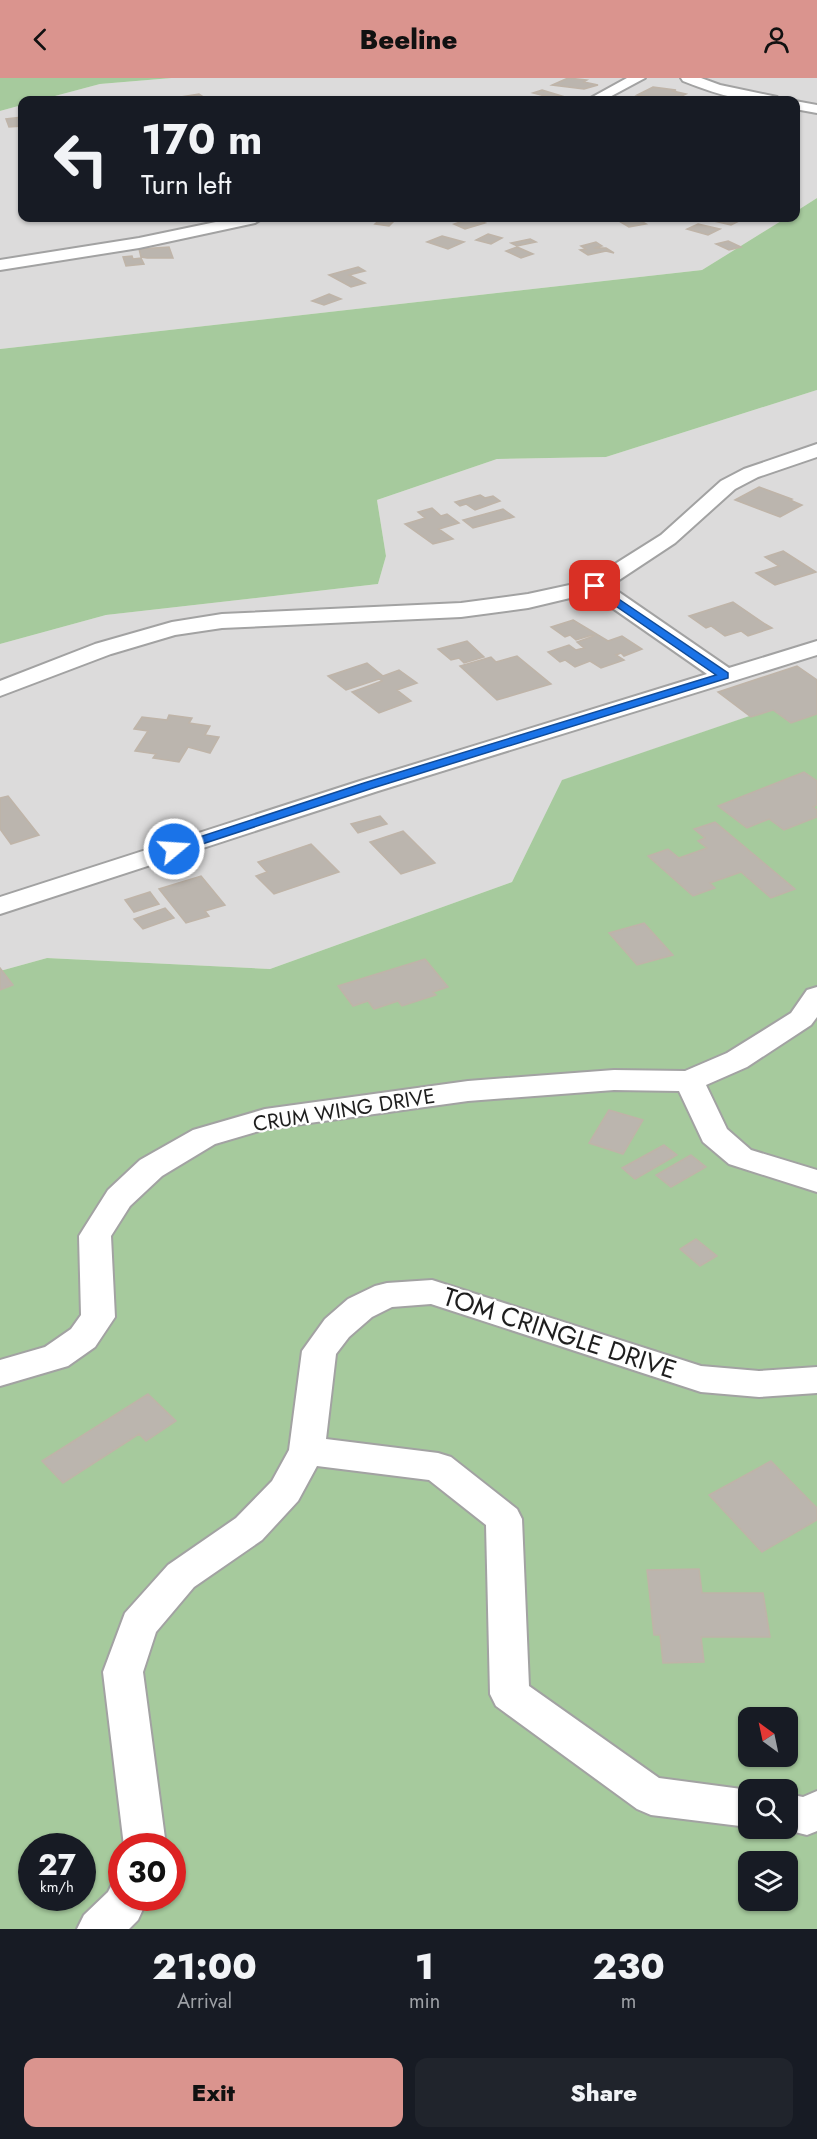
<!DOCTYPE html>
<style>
body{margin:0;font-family:Jost,sans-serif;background:#20242c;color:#f1f3f6;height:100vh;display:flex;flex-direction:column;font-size:22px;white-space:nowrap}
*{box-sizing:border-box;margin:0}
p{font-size:20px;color:#9ea1a6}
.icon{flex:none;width:33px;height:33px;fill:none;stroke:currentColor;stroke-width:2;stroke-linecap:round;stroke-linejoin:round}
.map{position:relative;height:1851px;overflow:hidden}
.panel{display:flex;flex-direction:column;background:#171b24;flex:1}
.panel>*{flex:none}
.top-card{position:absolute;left:18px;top:18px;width:782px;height:126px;border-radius:12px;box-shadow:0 2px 4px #0004;background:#171b24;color:#f1f3f6;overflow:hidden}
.needle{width:39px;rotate:327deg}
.fabs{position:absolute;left:738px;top:1629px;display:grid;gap:12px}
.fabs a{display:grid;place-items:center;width:60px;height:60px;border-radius:12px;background:#171b24;box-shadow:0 2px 4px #0004;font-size:30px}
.speed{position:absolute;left:18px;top:1755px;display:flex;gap:12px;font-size:30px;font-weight:700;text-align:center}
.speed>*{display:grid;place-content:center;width:78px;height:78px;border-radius:50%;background:#171b24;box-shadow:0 2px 4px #0004;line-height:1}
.speed small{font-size:15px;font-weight:400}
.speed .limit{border:9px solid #d22;background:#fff;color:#111}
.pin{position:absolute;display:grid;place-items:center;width:51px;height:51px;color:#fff;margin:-26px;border-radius:12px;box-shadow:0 3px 9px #0006}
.me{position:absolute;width:66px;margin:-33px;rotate:72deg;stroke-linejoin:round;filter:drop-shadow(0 0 4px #0008)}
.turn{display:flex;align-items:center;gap:21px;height:126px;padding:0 24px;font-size:27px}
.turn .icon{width:78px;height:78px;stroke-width:2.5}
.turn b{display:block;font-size:42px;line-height:51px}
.eta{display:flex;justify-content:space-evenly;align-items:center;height:102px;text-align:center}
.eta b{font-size:36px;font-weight:800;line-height:42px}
.cta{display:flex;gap:12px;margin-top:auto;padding:12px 24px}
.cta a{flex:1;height:69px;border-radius:12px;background:#da948e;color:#111;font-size:24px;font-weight:800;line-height:69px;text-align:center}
.cta a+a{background:#20242c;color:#f1f3f6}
header{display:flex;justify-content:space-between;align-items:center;height:78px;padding:0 24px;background:#da948e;color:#111;font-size:27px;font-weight:800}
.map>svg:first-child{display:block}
.residential{fill:#dcdbdb}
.forest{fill:#a6ca9d;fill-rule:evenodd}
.building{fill:#bbb5ae;stroke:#bfb4a8;stroke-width:1.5}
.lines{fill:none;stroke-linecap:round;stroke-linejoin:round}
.minor-casing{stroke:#a2a2a2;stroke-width:4}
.minor{fill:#fff;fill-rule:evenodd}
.route{fill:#1a73e8;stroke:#114b97;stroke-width:1.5}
.labels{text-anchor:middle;stroke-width:4.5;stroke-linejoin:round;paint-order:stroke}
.street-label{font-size:21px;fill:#1e1e1e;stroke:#fff}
.near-street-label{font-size:26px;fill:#1e1e1e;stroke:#fff}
</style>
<header><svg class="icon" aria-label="back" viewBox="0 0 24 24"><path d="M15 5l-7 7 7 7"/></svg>Beeline<svg class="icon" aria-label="person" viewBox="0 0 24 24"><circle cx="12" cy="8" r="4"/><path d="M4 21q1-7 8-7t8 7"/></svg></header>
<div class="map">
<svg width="817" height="1851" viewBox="0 0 817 1851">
<rect width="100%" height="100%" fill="#eeece5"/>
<path class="residential" d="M172,0h645v120l-22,14v-112h-755l60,-16z
M22,27v113h764l-84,52 -702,79v-238z
M817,312v303l-254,87 -51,102 -242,87 -223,-11 -47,13v-327l106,-29 272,-31 8,-28 -9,-56 120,-41 109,-2z"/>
<path class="forest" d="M0,0h172l-72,6 -60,16h-18v5l-22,6z
M817,120v192l-211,67 -109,2 -120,41 9,56 -8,28 -272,31 -106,29v-295l702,-79 84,-52h9v-6z
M817,615v1236h-817v-958l47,-13 223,11 242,-87 50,-102zM748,1640h40v38h-40zM748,1712h40v38h-40zM32,1768h50v52h-50zM122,1768h50v52h-50zM748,1784h40v38h-40z"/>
<path class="building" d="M568,0l19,2 -3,2 14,3 -14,4 -32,-4z
M653,9l23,3 -3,1 13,3 -13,6 -36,-5z
M542,12l23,7 -11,3 -19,-1 10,-3 -12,-3z
M199,16l6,4 -19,2 -5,-3z
M22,39v9l-13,1 -3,-8z
M382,140h15l-8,8 -14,-2z
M472,140l13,5 -20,6 -11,-5z
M635,140l11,6 -17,3 -10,-6z
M721,140h5l13,3 -8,4 -17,-4z
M698,146l22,5 -12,6 -21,-6z
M488,156l14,4 -11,6 -15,-4z
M442,158l22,6 -16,7 -21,-7z
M530,161l6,3 -19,4 -6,-3z
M728,163l13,6 -12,3 -13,-6z
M596,164l6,4 -8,2h12l8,5 -8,-2 -18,4 -8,-5 6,-1 -5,-3z
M169,169l4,11h-26l-6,-1 -2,-8z
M517,169l16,7 -12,4 -15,-7z
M132,178l1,3 8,-1 3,6 -18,2 -3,-9z
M358,189l7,4 -16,4 16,8 -14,4 -22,-12z
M329,216l12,5 -17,6 -12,-4z
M759,409l33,12 -2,1 12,5 -22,12 -45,-17z
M480,417l5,3 8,-2 7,5 -25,9 -9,-6 -6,2 -5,-4z
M432,430l9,8 6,-2 12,9 -20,6 14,10 -20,5 -28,-20 20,-6 -7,-6z
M503,431l11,8 -41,11 -10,-8z
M783,473l33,21 -41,13 -19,-12 23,-7 -14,-9z
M733,524l32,22 7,4 -24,8 -7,-5 -16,5 -14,-10 -5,2 -17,-12z
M573,542l35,21 14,-5 20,13 -18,7 -3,-3 -5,2 8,5 -23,8 -11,-7 -15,6 -10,-7 -5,2 -12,-10 21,-7 7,5 8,-2 -7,-6 17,-6 -2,-1 -16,5 -6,-5 -5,2 -14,-10z
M467,563l17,16 -20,6 -5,-5 -8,2 -13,-11z
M517,578l34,28 -54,16 -37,-34 31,-9 5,5z
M367,585l16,13 16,-6 18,13 -20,7 14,11 -32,12 -27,-21 30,-11 -3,-2 -33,11 -18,-14z
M797,588l20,14v34l-26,9 -18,-13 -22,7 -33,-25z
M169,637l23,3 -3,5 21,3 -5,9 14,2 -9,16 -22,-6 -9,15 -26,-4 3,-4 -21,-3 13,-20 -14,-2 8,-12 25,3z
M804,694l13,9v24l-4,2 4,3v7l-33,13 -15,-11 -22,9 -29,-22z
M8,718l31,39 -28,9 -11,-15v-31z
M380,738l7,8 -29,9 -7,-9z
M715,744l80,67 -24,9 -30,-26 -31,11 5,5 -22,8 -45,-40 20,-7 11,9 28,-10 -9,-7 7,-3 -11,-9z
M403,753l32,32 -34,11 -31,-32z
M311,766l28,28 -65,22 -18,-18 11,-4 -9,-10z
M201,798l24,29 -20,6 4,5 -23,7 -27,-34z
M150,814l9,12 -25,8 -9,-12z
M165,830l9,10 -31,11 -9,-10z
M644,845l29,32 -36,10 -28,-32z
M425,881l23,28 -15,5 3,3 -34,11 -4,-5 -24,8 -6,-8 -15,5 -15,-20z
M0,890l13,17 -13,5z
M609,1032l34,10 -20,34 -34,-11z
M664,1067l13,10 -42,24 -13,-11z
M691,1077l15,12 -35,20 -15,-12z
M696,1161l21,17 -17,10 -20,-17z
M148,1316l28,27 -30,20 -7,-7 -76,49 -21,-22z
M771,1383l46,47v12l-55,32 -53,-57z
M699,1491l3,24h61l7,44h-69l3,25 -41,1 -3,-28h-6l-7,-65z"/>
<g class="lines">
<g class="minor-casing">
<path id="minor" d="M627,0h18l-41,22h-17z
M681,0h20l19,7 57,12 2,3c-33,4 -66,-7 -96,-19z
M795,23l22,4v8l-22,-4z
M235,140h28l-8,5 -116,25 -139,22v-10l139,-22z
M817,366v13l-59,20 -23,12 -60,54 -65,43 119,82 88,-27v14l-439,136 -378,123v-17l360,-116 347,-107 -116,-81 -63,15 -67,9 -239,11 -47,7 -64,19 -111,42v-15l95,-37 77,-22 50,-8 239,-11 67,-9 60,-13 73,-46 60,-54 23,-12z
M817,909v30l-6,8 -64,42 -41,18 21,44 24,21 66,20v22l-88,-28 -26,-22 -24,-51 -65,-1 -146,11 -202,28 -51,15 -53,32 -32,30 -19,30 4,81 -20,30 -27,19 -68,20v-26l45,-13 26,-18 10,-14 -2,-79 5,-8 24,-38 32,-30 53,-30 72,-21 203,-28 146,-11 71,1 42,-18 64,-40 16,-23z
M432,1202l269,86 58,5 58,-4v26l-58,4 -58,-5 -270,-88 -39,3 -20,10 -23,20 -13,17 -10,85 112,14 13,4 66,52 5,10 7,167 130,92 90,12 -1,37 -97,-12 -14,-6 -141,-103 -6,-12 -4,-169 -57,-45 -112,-14 -19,35 -36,39 -68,47 -38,45 -13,40 23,174h-42l-21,-174 22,-59 43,-48 68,-47 36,-37 17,-31 13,-99 23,-32 23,-20 27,-13 12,-3z
M817,1713v40l-10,4 -28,-7h9v-34l15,3z
M122,1802v18h26l-10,22 -9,9h-52l7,-14 24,-23 4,-8z"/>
</g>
<use href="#minor" class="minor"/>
</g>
<path class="route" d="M595,505l133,90v5l-355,110 -195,64h-9l-2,-3 2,-2 195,-64 352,-108 -125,-86 -2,-3z"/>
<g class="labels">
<g class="street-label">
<text transform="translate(344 1032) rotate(-9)" y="7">CRUM WING DRIVE</text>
</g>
<g class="near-street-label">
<text transform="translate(560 1255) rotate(18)" y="9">TOM CRINGLE DRIVE</text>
</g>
</g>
</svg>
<div class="fabs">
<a><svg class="needle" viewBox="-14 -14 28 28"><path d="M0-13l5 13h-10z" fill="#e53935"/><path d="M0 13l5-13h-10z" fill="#9ea1a6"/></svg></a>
<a><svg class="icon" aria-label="search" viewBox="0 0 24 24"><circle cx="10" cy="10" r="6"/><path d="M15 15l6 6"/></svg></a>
<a><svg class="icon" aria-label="layers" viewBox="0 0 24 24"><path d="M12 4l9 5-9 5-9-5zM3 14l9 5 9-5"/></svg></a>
</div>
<div class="speed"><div>27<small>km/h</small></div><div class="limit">30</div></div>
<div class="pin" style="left:595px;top:508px;background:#d93025"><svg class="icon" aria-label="arrive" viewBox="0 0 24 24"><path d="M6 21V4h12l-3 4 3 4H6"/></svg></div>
<svg class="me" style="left:174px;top:771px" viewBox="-20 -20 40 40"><circle r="17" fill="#1a73e8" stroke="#fff" stroke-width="3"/><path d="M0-11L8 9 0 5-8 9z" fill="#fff"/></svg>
<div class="top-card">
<div class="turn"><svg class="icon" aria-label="left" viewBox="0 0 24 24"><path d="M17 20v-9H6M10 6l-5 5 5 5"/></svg><div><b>170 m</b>Turn left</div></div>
</div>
</div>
<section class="panel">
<div class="eta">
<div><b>21:00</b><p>Arrival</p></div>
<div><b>1</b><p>min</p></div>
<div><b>230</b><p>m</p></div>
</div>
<div class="cta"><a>Exit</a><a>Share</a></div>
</section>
